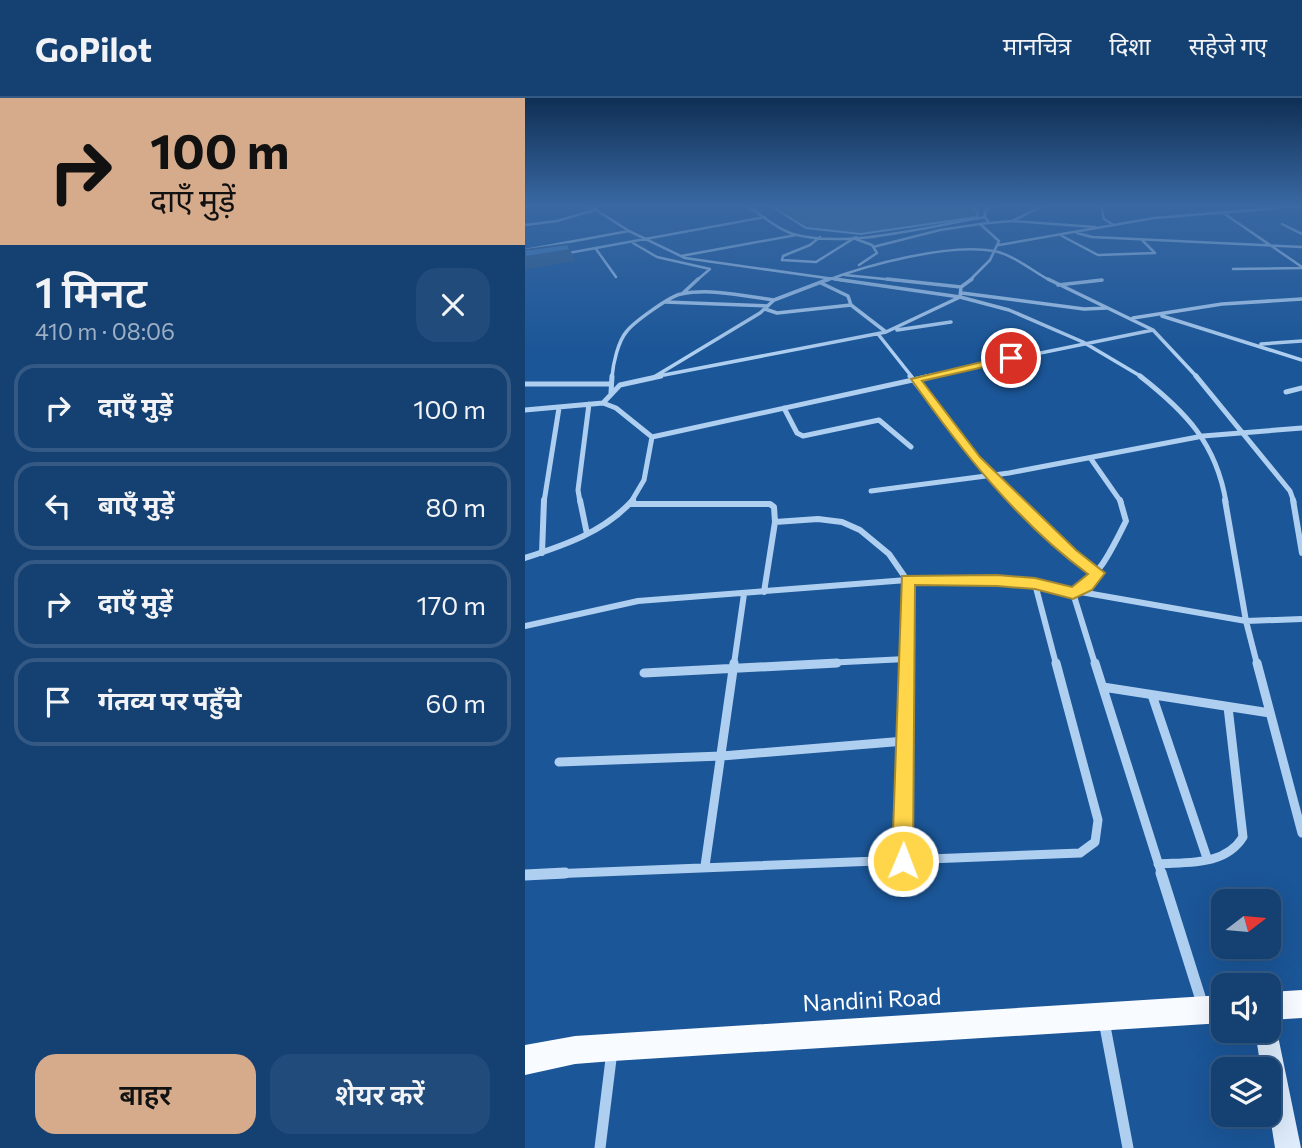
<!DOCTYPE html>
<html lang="hi">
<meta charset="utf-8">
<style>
body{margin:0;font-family:Commissioner,"Noto Sans Devanagari",sans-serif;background:#214b7a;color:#f1f3f6;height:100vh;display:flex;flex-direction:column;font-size:26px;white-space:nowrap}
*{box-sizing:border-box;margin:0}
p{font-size:23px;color:#9dafc4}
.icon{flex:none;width:38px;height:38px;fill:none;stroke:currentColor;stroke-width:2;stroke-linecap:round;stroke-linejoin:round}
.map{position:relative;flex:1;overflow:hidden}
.side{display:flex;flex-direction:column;background:#144072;width:525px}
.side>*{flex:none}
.banner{background:#d6ab8b;color:#111;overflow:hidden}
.needle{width:46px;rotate:74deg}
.controls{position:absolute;left:686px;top:791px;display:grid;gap:14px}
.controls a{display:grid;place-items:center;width:70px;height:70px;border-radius:14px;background:#144072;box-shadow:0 7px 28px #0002,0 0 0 2px #335984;font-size:35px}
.pin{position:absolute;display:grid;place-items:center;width:60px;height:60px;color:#fff;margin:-30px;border:4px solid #fff;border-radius:50%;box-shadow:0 2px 7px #0007}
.me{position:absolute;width:77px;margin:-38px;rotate:1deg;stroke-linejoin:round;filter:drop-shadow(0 0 5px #0008)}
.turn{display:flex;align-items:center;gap:24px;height:147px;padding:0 35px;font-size:32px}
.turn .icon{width:91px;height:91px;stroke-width:2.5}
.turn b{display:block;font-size:49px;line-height:60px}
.round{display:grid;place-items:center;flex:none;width:74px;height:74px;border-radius:21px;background:#214b7a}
.headline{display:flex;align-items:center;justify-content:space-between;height:119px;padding:0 35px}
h1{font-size:42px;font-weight:600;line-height:52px}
.action{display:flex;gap:14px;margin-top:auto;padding:14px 35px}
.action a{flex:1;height:80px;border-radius:21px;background:#d6ab8b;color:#111;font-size:28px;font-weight:600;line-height:80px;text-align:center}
.action a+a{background:#214b7a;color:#f1f3f6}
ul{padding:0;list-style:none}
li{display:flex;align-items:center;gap:21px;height:88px;margin:0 14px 10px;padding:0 21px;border:4px solid #335984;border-radius:21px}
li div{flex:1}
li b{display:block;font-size:26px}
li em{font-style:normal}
header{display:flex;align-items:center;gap:42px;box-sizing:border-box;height:98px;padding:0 35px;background:#144072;border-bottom:2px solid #335984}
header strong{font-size:33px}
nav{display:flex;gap:38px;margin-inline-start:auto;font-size:24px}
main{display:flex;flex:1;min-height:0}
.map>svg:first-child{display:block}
.water{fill:#3e6897;stroke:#a2caf2;stroke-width:2}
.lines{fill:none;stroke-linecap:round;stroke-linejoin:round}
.street-far5{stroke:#afcff0;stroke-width:2.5}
.street-far4{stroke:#afcff0;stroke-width:3.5}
.street-far3{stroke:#afcff0;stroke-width:5}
.street-far2{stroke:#afcff0;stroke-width:6}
.street-far1{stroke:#afcff0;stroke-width:9}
.street{stroke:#afcff0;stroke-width:11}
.secondary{fill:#ddebfb;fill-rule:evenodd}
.primary{fill:#f8fbff;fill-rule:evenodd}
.shaded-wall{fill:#325b86}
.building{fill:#4882bf;stroke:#325b86;stroke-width:2}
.route{fill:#ffd54a;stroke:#a68a30;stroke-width:2}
.labels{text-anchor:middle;stroke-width:5;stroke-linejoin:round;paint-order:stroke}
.near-street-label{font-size:23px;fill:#fff;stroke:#1b5698}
</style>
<header>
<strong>GoPilot</strong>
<nav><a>मानचित्र</a><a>दिशा</a><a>सहेजे गए</a></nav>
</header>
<main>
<section class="side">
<div class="banner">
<div class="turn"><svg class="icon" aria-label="right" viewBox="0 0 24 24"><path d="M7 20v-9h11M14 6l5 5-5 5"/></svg><div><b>100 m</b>दाएँ मुड़ें</div></div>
</div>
<div class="headline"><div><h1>1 मिनट</h1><p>410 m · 08:06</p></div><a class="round"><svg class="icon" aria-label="close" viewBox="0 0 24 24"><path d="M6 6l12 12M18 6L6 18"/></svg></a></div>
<ul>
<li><svg class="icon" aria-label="right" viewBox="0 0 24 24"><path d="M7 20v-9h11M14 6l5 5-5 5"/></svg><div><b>दाएँ मुड़ें</b></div><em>100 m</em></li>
<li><svg class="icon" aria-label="left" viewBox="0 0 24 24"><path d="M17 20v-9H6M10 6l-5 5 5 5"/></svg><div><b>बाएँ मुड़ें</b></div><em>80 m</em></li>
<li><svg class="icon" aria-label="right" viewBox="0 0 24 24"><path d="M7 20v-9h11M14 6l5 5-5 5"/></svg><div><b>दाएँ मुड़ें</b></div><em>170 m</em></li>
<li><svg class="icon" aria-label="arrive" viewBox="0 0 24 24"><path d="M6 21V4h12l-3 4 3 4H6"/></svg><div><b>गंतव्य पर पहुँचे</b></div><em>60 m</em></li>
</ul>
<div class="action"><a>बाहर</a><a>शेयर करें</a></div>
</section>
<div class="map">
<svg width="777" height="1050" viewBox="0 0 777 1050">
<rect width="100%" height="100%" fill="#1b5698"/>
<path class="water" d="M246,108h198l9,6 -1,5 -116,17 -55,-6z"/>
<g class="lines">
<path class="street-far5" d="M65,108l39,25 56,27 163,23
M222,108c15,9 29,23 46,28 53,15 133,-7 187,-16l5,-1v-6l8,-5
M576,108l3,13 8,5
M697,114l80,55
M487,123l83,6
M464,125l23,-2 31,-15
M757,126l20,10
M0,127l32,-4 38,-11
M552,135l15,4 210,10
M537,138l36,19 57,-2 -13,-13
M295,139l-10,8 -27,11 -1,4 34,2 40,-25
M328,140l19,7 5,8 -18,12
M108,145l24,14 53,12 -14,12
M474,147l155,-27 148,-12
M348,149l67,-17 40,-6
M71,151l20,28
M0,152l104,-19
M38,156l202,-37
M156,158l115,-21
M708,171l69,-1
M320,177l59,6
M300,183c42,-16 123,-38 169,-30 18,3 40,21 57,30
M444,183l21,-21 9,-19 -19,-17 9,-1 -4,-6
M568,183l9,-1"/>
<path class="street-far4" d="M310,181l125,18 49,13 74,32 59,35
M362,181l74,8
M523,181l105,51 44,47
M296,185l27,13 3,9 35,27
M533,187l44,-5
M437,195l122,16 23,-1
M157,196l16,-15
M140,204l103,4
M240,211l12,4 74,-8
M637,218l140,44
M608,220l89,-14 80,-5
M372,232l54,-8
M353,236l34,43
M736,246l41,-3
M139,277l222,-43 74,-35 1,-10 11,-8
M87,279c1,-13 6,-36 15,-46 7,-9 43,-35 54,-37 29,-6 64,2 93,6
M129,279l106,-64 14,-13 55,-21
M398,279l230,-47"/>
<path class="street-far3" d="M385,278l66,84 42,42
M615,278c46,36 76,67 86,126
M671,278l94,115 4,11
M0,286h86
M761,294l16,-4
M86,295l1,-17
M78,305l17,-18 41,-9
M259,310l13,25 6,3 76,-16 32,27
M0,312l78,-7 13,5 36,29 -8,43 -13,22
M127,339l279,-61
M566,361l30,43
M346,393l138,-18 194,-37 99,-8
M19,404l15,-94
M55,404l-2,-12 11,-86"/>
<path class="street-far2" d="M55,402l7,34
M491,402l54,54 27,20
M700,402l21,121 11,43
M768,402l9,53
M105,406h140l4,3 1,15 43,-3 24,3 18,8 29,24 18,26 -1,84
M17,455l2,-53
M0,460c40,-13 79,-26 108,-58
M510,486l21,80
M239,494l11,-70
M0,528l113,-25 269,-21 128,4 211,37 56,-2
M209,566l10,-70
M279,566l102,-5
M570,566l-22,-71c27,-17 39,-44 53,-72l-6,-21"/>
<path class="street-far1" d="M570,565l67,212
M732,565l45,170
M119,575l193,-10
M578,589l167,26
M627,597l55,163
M34,664l163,-6 183,-15
M378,763l3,-198
M633,766c30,-2 67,2 85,-27l-15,-130
M180,768l29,-203
M0,777l555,-22 15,-11 3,-22 -42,-157"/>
<path class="street" d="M636,775l41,130
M0,777l40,-2
M579,923l24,127
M75,1050l12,-97"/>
<path class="secondary" d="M744,923l5,2 3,8 24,117h-26l-6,-38v-41h-8l-6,-38h14z"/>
<path class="primary" d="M777,892v28l-33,2v-28z
M698,897v28l-610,38 -38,3 -50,11v-30l50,-9z"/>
</g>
<path class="shaded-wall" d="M43,146l7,17 -49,8 -1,-3v-9z"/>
<path class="building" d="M43,146l2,6 -45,7v-7z"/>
<linearGradient id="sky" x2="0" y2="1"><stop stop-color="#0f2f54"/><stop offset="0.42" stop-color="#3968a2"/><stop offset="1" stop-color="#3968a2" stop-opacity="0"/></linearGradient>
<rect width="777" height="255" fill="url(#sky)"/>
<path class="route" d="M486,257l4,5 -93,21 58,76 96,93 29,23 -13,17 -19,9 -38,-10 -38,-3 -82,-1 -2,276 -3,8 -7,3 -8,-3 -3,-8 10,-285 95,-1 38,3 37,9 16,-13c-71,-52 -127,-124 -177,-195z"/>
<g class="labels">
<g class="near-street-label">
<text transform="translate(347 902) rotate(-3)" y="8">Nandini Road</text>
</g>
</g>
</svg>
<div class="controls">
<a><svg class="needle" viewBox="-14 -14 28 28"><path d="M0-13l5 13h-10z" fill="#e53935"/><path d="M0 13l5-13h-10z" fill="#9dafc4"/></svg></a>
<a><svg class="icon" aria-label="sound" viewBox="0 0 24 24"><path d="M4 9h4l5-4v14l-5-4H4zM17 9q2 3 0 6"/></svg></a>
<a><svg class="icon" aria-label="layers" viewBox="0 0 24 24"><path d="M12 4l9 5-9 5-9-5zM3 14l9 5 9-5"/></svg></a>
</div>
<div class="pin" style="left:486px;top:260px;background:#d93025"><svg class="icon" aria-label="arrive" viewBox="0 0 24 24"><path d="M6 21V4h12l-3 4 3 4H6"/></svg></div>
<svg class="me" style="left:378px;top:763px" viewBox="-20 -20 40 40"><circle r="17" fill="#ffd54a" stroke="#fff" stroke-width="3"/><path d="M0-11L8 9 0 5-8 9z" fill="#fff"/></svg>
</div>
</main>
